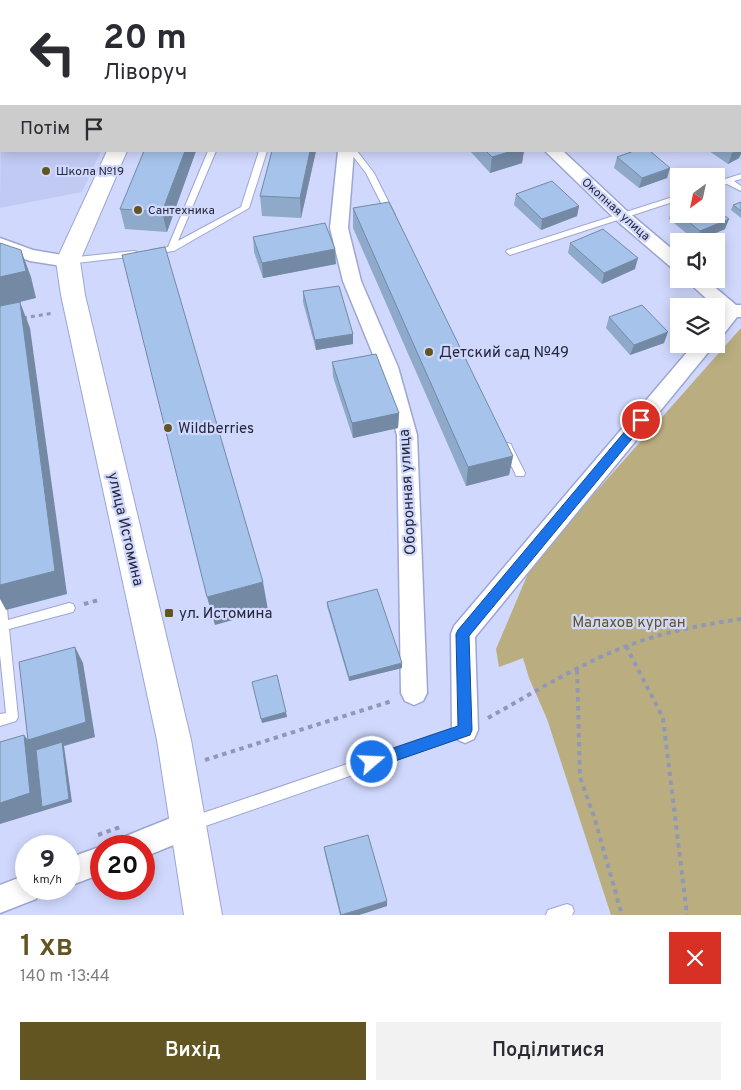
<!DOCTYPE html>
<html lang="uk">
<meta charset="utf-8">
<style>
body{margin:0;font-family:Overpass,sans-serif;background:#f2f2f3;color:#2b2b33;height:100vh;display:flex;flex-direction:column;font-size:19px;white-space:nowrap}
*{box-sizing:border-box;margin:0}
p{font-size:16px;color:#7c7c81}
.icon{flex:none;width:28px;height:28px;fill:none;stroke:currentColor;stroke-width:2;stroke-linecap:round;stroke-linejoin:round}
.map{position:relative;height:915px;overflow:hidden}
.side{display:flex;flex-direction:column;background:#fff;flex:1}
.side>*{flex:none}
.hud{position:absolute;left:0px;top:0px;width:741px;height:152px;box-shadow:0 2px 12px #0003;background:#fff;color:#2b2b33;overflow:hidden}
.needle{width:32px;rotate:213deg}
.controls{position:absolute;left:670px;top:168px;display:grid;gap:10px}
.controls a{display:grid;place-items:center;width:55px;height:55px;border-radius:0px;background:#fff;box-shadow:0 2px 12px #0003;font-size:25px}
.speed{position:absolute;left:15px;top:835px;display:flex;gap:10px;font-size:25px;font-weight:700;text-align:center}
.speed>*{display:grid;place-content:center;width:65px;height:65px;border-radius:50%;background:#fff;box-shadow:0 2px 12px #0003;line-height:1}
.speed small{font-size:12px;font-weight:400}
.speed .limit{border:8px solid #d22;background:#fff;color:#111}
.pin{position:absolute;display:grid;place-items:center;width:42px;height:42px;color:#fff;margin:-21px;border:2px solid #fff;border-radius:50%;box-shadow:0 1px 5px #0007}
.me{position:absolute;width:55px;margin:-28px;rotate:71deg;stroke-linejoin:round;filter:drop-shadow(0 0 4px #0008)}
.turn{display:flex;align-items:center;gap:18px;height:105px;padding:0 20px;font-size:22px}
.turn .icon{width:65px;height:65px;stroke-width:2.5}
.turn b{display:block;font-size:35px;line-height:42px}
.then{display:flex;align-items:center;height:48px;padding:0 20px;background:#0003;gap:10px;font-size:19px}
.round{display:grid;place-items:center;flex:none;width:52px;height:52px;border-radius:0px;background:#f2f2f3}
.headline{display:flex;align-items:center;justify-content:space-between;height:85px;padding:0 20px}
h1{font-size:30px;font-weight:600;line-height:38px;color:#625521}
.cta{display:flex;gap:10px;margin-top:auto;padding:10px 20px}
.cta a{flex:1;height:58px;border-radius:0px;background:#625521;color:#fff;font-size:20px;font-weight:600;line-height:58px;text-align:center}
.cta a+a{background:#f2f2f3;color:#2b2b33}
.map>svg:first-child{display:block}
.built{fill:#c1caf3}
.green{fill:#baae80}
.lines{fill:none;stroke-linecap:round;stroke-linejoin:round}
.lane-casing{stroke:#9da6d2;stroke-width:2}
.street-casing{stroke:#9da6d2;stroke-width:3}
.secondary-casing{stroke:#9da6d2;stroke-width:2}
.path-far1{stroke:#9198b6;stroke-width:3;stroke-dasharray:4 4;stroke-linecap:butt}
.path{stroke:#9198b6;stroke-width:4;stroke-dasharray:4.5 4.5;stroke-linecap:butt}
.lane{fill:#fff;fill-rule:evenodd}
.street{fill:#fff;fill-rule:evenodd}
.secondary{fill:#fff;fill-rule:evenodd}
.wall{fill:#8fa9ca}
.shaded-wall{fill:#7489a4}
.building{fill:#a6c4eb;stroke:#7489a4}
.route{fill:#1a73e8;stroke:#114b97}
.poi-dot{fill:#625521;stroke:#d0d8fd;stroke-width:2}
.labels{text-anchor:middle;stroke-width:4.5;stroke-linejoin:round;paint-order:stroke}
.far-poi-label{font-size:12px;fill:#25283a;stroke:#d0d8fd;text-anchor:start}
.far-street-label{font-size:12px;fill:#25283a;stroke:#d0d8fd}
.poi-label{font-size:15px;fill:#25283a;stroke:#d0d8fd;text-anchor:start}
.street-label{font-size:15px;fill:#25283a;stroke:#d0d8fd}
.park-label{font-size:15px;fill:#625522;stroke:#d0d8fd}
</style>
<div class="map">
<svg width="741" height="915" viewBox="0 0 741 915">
<rect width="100%" height="100%" fill="#d0d8fd"/>
<path class="built" d="M1,108v43h100l-19,41 -82,16z"/>
<path class="green" d="M741,328v587h-130l-64,-196 -18,-41 -6,-20 -24,9 -3,-18 36,-85z"/>
<g class="lines">
<g class="lane-casing">
<path id="lane" d="M252,0h6v1h-6z
M331,0h6l1,1h-6z
M703,0h7l1,1h-7z
M740,16h1v4h-1z
M740,50h1v4h-1z
M0,67h1v4h-1z
M208,151h8l-38,90 63,-34 18,-56h8l-18,57 -75,43 -23,3v-4l17,-3z
M349,151h8l17,22 21,42 -1,2h-6l-22,-44z
M741,174v5l-7,2 7,5v5l-14,-7 -11,3v-5z
M679,195v5l-166,54 -3,1 -4,-3 1,-2z
M134,251l3,1v4l-69,8 -4,-3 4,-3z
M507,443l4,1 1,3 13,26 -1,3h-8l-1,-3 -13,-26 1,-3z
M0,591l4,2 2,3 2,24 61,-17 4,1 2,4 -2,4 -4,1 -60,16 9,88 -2,4 -16,5v-12l6,-1 -6,-58z
M465,724l4,2 2,4 -2,4 -4,2 -271,94 -5,-2 -2,-5 2,-5 5,-2z
M567,904l5,2 2,5 -2,4h-26l2,-5z"/>
</g>
<g class="street-casing">
<path id="street" d="M338,151h16l-6,77 13,53 37,86 19,68 10,258 -4,8 -9,4 -9,-4 -4,-8 -4,-258 -19,-68 -35,-86 -13,-53z
M545,151h18l65,61 51,43v16l-6,-2 -57,-49z
M0,238l33,12 41,7 3,4 -3,4 -6,2 -38,-6 -30,-11z
M685,279h20l31,26h5v12h-4l-14,18 -7,2v-20l5,-5z
M694,344h21l-240,293 3,93 -4,9 -9,4 -9,-4 -4,-9 -1,-96 3,-8z
M188,811l10,4 4,10 -4,10 -54,22v-11h-22l4,-10z
M102,846l-1,28 -32,12v-28z
M26,875v14h14l-4,10 -36,14v-28z"/>
</g>
<g class="secondary-casing">
<path id="secondary" d="M107,151h20l-47,110 5,34 106,445 31,175h-38l-27,-175 -96,-445 -5,-34z"/>
</g>
<path class="path-far1" d="M23,318l31,-5"/>
<path class="path" d="M84,604l15,-4
M626,646l37,72 24,197
M577,670l3,107 15,43 27,95
M488,718c43,-24 85,-50 131,-69 39,-16 81,-24 122,-30
M205,760l187,-59
M98,835l22,-8"/>
<use href="#lane" class="lane"/>
<use href="#street" class="street"/>
<use href="#secondary" class="secondary"/>
</g>
<path class="wall" d="M341,0h33l1,1h-33z
M614,0h49v1h-47z
M741,146v8l-2,4 -11,6 -19,-13h31z
M196,151l-29,81 -42,-3 -5,-20z
M316,151l-15,67 -39,-2 -2,-20z
M470,151h54l-2,12 -32,10z
M617,157l53,11 -3,10 -28,10 -25,-20z
M516,194l63,12 -2,10 -36,14 -27,-25z
M741,202v16l-10,-8 2,-5z
M353,208l160,248 -4,19 -43,11 -113,-258z
M672,208l53,21 -29,12 -27,-22z
M253,237l83,27 -73,14 -9,-26z
M570,243l65,26 -33,15 -34,-31z
M303,291l50,43v10l-37,6 -13,-48z
M609,317l55,26 -34,12 -24,-27z
M332,362l67,51 -1,15 -45,10 -20,-61z
M327,602l75,66 -53,13 -22,-75z
M324,847l63,54v5l-28,9h-19l-15,-61z"/>
<path class="shaded-wall" d="M49,0h61v1h-61z
M235,0h8v1h-9z
M653,0h10v1h-13z
M0,5h1v11h-1z
M740,107h1v13h-1z
M740,149h1v5l-2,4 -11,6 4,-11 4,-2h4z
M185,151h11l-29,81 -5,-20z
M310,151h6l-15,67 -1,-20z
M512,151h12l-2,12 -32,10 2,-16z
M670,168l-3,10 -28,10 3,-10z
M579,206l-2,10 -36,14 1,-11z
M729,219l-4,10 -28,12 3,-10z
M335,249l1,15 -73,14 -1,-15z
M21,250l10,27 5,21 -16,4 10,26 37,266 -61,16 -6,-11v-322z
M638,258l-3,11 -33,15 2,-11z
M668,332l-4,11 -34,12 4,-10z
M353,334v10l-37,6 -1,-10z
M399,413l-1,15 -45,10 -1,-15z
M513,456l-4,19 -43,11 2,-19z
M263,582l5,28 -53,15 -8,-28z
M75,647l8,16 12,74 -31,9 8,56 -72,22v-21l24,-68 4,5z
M402,663v5l-53,13v-4z
M286,712l1,5 -25,6 -1,-4z
M387,901v5l-28,9h-17z"/>
<path class="building" d="M0,0h18l1,1h-18v4h-1z
M203,0h32l-1,1h-32z
M356,0h18l1,1h-17z
M635,0h18l-3,1h-13z
M740,94l1,1v12h-1z
M144,151h41l-23,61 -42,-3z
M272,151h38l-10,47 -40,-2z
M486,151h26l-20,6z
M634,151h16l20,17 -28,10 -25,-21z
M552,181l27,25 -37,13 -26,-25z
M389,202l124,254 -45,11 -115,-259z
M741,202v9l-8,-6z
M679,205v9l-7,-6z
M716,209l13,10 -29,12 -21,-17h37z
M325,223l10,26 -73,14 -9,-26z
M603,229l35,29 -34,15 -34,-30z
M0,243l21,7 5,21 -26,6z
M165,247l98,335 -56,15 -85,-342z
M339,286l14,48 -38,6 -12,-49z
M20,302l35,269 -55,14v-279z
M642,305l26,27 -34,13 -25,-28z
M376,354l23,59 -47,10 -20,-61z
M377,589l25,74 -53,14 -22,-75z
M75,647l11,75 -58,18 -9,-78z
M277,675l9,37 -25,7 -9,-37z
M24,735l6,58 -30,10v-61z
M62,742l7,57 -27,8 -6,-57z
M368,835l19,66 -46,14 -17,-68z"/>
<path class="route" d="M641,416l6,4 -2,3 -176,213 3,94 -2,5 -98,34 -5,-2 -2,-5 2,-5 91,-31 -2,-92 2,-4 179,-213z"/>
<g class="poi-dot">
<circle cx="46" cy="171" r="5"/>
<circle cx="138" cy="210" r="5"/>
<circle cx="429" cy="352" r="5"/>
<circle cx="168" cy="428" r="5"/>
<rect x="164" y="608" width="10" height="10" rx="2.5"/>
</g>
<g class="labels">
<g class="far-poi-label">
<text x="56" y="175">Школа №19</text>
<text x="148" y="214">Сантехника</text>
</g>
<g class="far-street-label">
<text transform="translate(616 209) rotate(42)" y="4">Окопная улица</text>
</g>
<g class="poi-label">
<text x="439" y="357">Детский сад №49</text>
<text x="178" y="433">Wildberries</text>
<text x="179" y="618">ул. Истомина</text>
</g>
<g class="street-label">
<text transform="translate(407 492) rotate(-93)" y="5">Оборонная улица</text>
<text transform="translate(126 529) rotate(77)" y="5">улица Истомина</text>
</g>
<g class="park-label">
<text x="629" y="627">Малахов курган</text>
</g>
</g>
</svg>
<div class="controls">
<a><svg class="needle" viewBox="-14 -14 28 28"><path d="M0-13l5 13h-10z" fill="#e53935"/><path d="M0 13l5-13h-10z" fill="#7c7c81"/></svg></a>
<a><svg class="icon" aria-label="sound" viewBox="0 0 24 24"><path d="M4 9h4l5-4v14l-5-4H4zM17 9q2 3 0 6"/></svg></a>
<a><svg class="icon" aria-label="layers" viewBox="0 0 24 24"><path d="M12 4l9 5-9 5-9-5zM3 14l9 5 9-5"/></svg></a>
</div>
<div class="speed"><div>9<small>km/h</small></div><div class="limit">20</div></div>
<div class="pin" style="left:641px;top:420px;background:#d93025"><svg class="icon" aria-label="arrive" viewBox="0 0 24 24"><path d="M6 21V4h12l-3 4 3 4H6"/></svg></div>
<svg class="me" style="left:372px;top:762px" viewBox="-20 -20 40 40"><circle r="17" fill="#1a73e8" stroke="#fff" stroke-width="3"/><path d="M0-11L8 9 0 5-8 9z" fill="#fff"/></svg>
<div class="hud">
<div class="turn"><svg class="icon" aria-label="left" viewBox="0 0 24 24"><path d="M17 20v-9H6M10 6l-5 5 5 5"/></svg><div><b>20 m</b>Ліворуч</div></div>
<div class="then">Потім<svg class="icon" aria-label="arrive" viewBox="0 0 24 24"><path d="M6 21V4h12l-3 4 3 4H6"/></svg></div>
</div>
</div>
<section class="side">
<div class="headline"><div><h1>1 хв</h1><p>140 m · 13:44</p></div><a class="round" style="background:#d93025;color:#fff"><svg class="icon" aria-label="close" viewBox="0 0 24 24"><path d="M6 6l12 12M18 6L6 18"/></svg></a></div>
<div class="cta"><a>Вихід</a><a>Поділитися</a></div>
</section>
